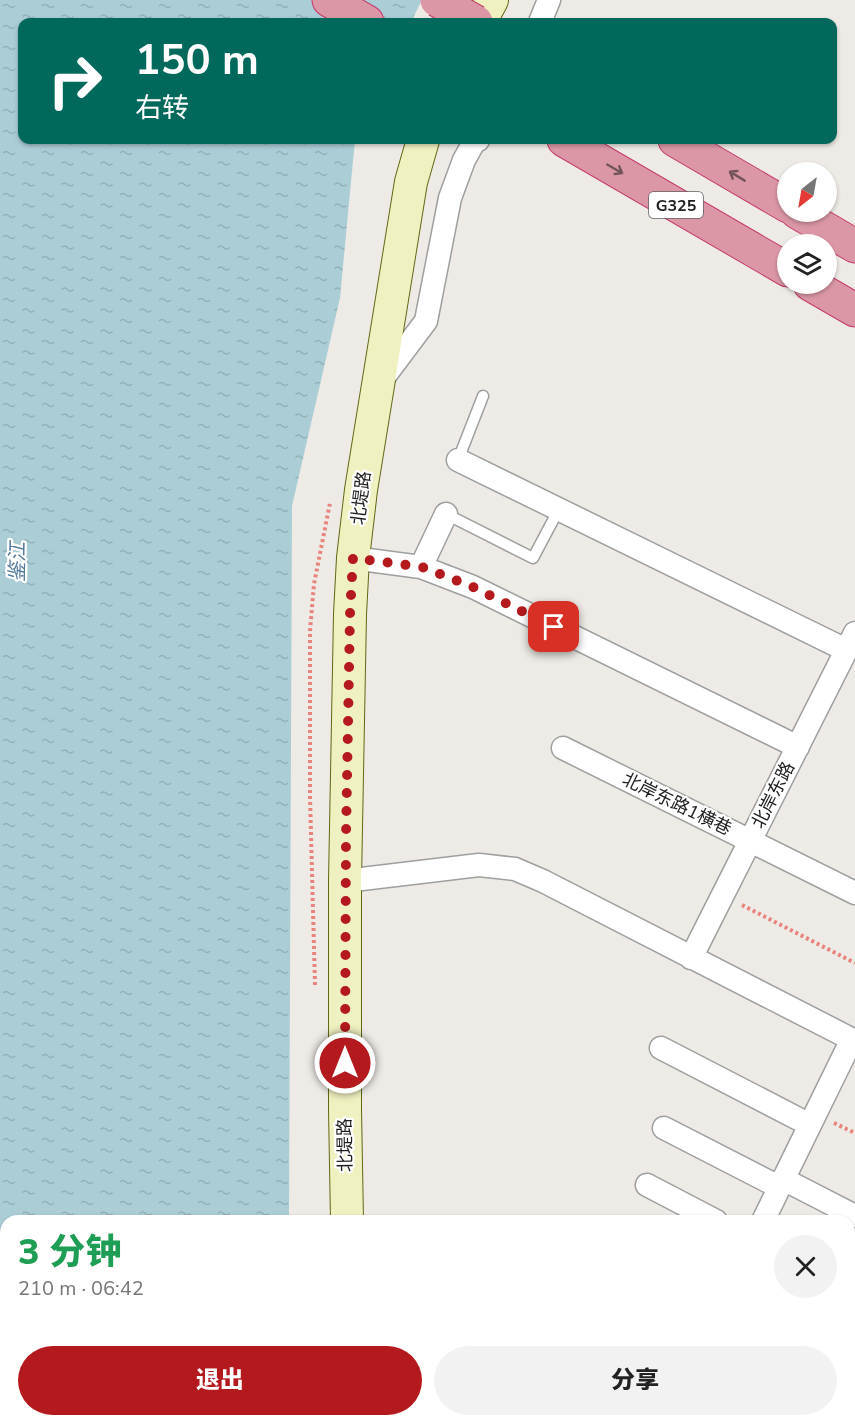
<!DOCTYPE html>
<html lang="zh">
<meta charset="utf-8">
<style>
body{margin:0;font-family:"Nunito Sans","Noto Sans SC",sans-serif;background:#f2f2f2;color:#222;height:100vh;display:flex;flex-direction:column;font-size:22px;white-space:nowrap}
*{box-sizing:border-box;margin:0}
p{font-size:20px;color:#767676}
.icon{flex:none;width:33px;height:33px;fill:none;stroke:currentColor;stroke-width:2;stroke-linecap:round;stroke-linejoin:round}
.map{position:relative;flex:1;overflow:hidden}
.side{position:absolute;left:0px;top:1215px;width:855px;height:212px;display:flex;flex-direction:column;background:#fff;border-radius:18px 18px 0 0;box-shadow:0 2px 4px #0004}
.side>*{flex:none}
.guide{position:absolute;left:18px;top:18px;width:819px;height:126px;border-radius:12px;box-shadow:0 2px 4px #0004;background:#00695c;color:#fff;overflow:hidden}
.needle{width:39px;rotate:211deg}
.controls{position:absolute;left:777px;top:162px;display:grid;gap:12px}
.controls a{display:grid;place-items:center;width:60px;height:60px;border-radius:50%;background:#fff;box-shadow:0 2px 4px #0004;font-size:30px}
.pin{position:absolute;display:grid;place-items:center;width:51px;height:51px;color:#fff;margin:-26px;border-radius:12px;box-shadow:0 3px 9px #0006}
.me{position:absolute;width:66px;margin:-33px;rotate:0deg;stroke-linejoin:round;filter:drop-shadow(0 0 4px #0008)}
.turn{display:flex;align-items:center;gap:21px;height:126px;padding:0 18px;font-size:27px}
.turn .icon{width:78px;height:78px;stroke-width:2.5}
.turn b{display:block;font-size:42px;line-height:51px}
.round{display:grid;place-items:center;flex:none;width:63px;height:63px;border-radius:32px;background:#f2f2f2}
.summary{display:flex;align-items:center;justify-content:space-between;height:102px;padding:0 18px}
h1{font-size:36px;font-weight:800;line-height:45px;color:#1e9e55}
.primary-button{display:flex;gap:12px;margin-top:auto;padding:12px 18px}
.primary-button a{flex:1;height:69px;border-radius:36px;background:#b4191d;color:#fff;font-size:24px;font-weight:800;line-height:69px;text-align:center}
.primary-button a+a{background:#f2f2f2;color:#222}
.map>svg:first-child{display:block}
.water{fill:url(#water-ripples)}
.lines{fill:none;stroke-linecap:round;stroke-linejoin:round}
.lane-casing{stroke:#9f9f9f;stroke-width:13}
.street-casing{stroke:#9f9f9f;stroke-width:25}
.secondary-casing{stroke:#616813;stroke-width:34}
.highway-casing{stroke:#c43a6d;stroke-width:35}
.path{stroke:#e8847c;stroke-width:4;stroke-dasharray:3 3;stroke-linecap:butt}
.lane{stroke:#fff;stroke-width:10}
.street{stroke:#fff;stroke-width:22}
.secondary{stroke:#f0f1c0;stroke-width:32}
.highway{stroke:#dc97a6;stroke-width:33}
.highway-bridge-casing{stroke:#c43a6d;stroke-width:35;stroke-linecap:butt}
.highway-bridge{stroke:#dc97a6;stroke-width:33}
.oneway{stroke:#73545b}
.route{stroke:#b4191d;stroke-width:10;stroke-dasharray:0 18}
.labels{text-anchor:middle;stroke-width:4.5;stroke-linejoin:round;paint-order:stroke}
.shield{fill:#fff;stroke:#626262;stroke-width:1.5}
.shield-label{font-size:16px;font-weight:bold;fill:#1e1e1e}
.street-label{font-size:18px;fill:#1e1e1e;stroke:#fff}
.water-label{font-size:20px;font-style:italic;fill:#54799b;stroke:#fff}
</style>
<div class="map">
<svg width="855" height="1426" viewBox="0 0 855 1426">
<defs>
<pattern id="water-ripples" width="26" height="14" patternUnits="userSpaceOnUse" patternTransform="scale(1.5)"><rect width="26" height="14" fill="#abced6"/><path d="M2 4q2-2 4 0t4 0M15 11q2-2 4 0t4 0" fill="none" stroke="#93b0b7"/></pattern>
</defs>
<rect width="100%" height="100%" fill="#eeebe6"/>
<path class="water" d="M0,0h422l-11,22h-389v118h333l-15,158 -48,208 -3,715h-283v199h283v6h-289z"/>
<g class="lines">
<g class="lane-casing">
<path id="lane" d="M458,460l25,-64
M446,514l87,44 26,-49"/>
</g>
<g class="street-casing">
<path id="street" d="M540,22l9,-22
M381,381l45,-60 24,-123 14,-38 10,-18 4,-2
M458,460l388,190
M353,558l68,9 25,-53
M421,567l52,20 325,160
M563,748l292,145
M345,881l134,-16 36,4 28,12 312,160
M691,958l164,-325
M661,1048l149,77
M664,1128l115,59
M783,1179l72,37
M647,1185l69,36
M763,1221l89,-182
M849,1290l6,4
M849,1365l6,3
M561,1420l11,6
M683,1420l11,6
M824,1420l10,6
M662,1426l3,-6"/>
</g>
<g class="secondary-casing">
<path id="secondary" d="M480,22l12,-22
M347,1221l-2,-112v-228l5,-267 3,-56 8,-68 50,-308 12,-42
M351,1420v6"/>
</g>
<g class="highway-casing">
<path id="highway" d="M329,0l38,22
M564,140l224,130
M675,140l113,66
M797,212l58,34
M810,284l45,26"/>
</g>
<path class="path" d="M742,905l113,58
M315,985l-5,-189v-165l4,-47 16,-81
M834,1123l21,10"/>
<use href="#lane" class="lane"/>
<use href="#street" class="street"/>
<use href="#secondary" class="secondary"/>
<use href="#highway" class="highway"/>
<g class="highway-bridge-casing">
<path id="highway-bridge" d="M437,0l39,22"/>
</g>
<use href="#highway-bridge" class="highway-bridge"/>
</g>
<defs><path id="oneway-shaft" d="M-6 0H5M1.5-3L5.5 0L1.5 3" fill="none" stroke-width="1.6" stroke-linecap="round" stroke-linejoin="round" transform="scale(1.5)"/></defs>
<g class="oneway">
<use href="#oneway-shaft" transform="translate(615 169) rotate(30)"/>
<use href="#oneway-shaft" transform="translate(737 176) rotate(-149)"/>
</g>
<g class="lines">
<path class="route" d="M345,1063l1,-227 4,-222 3,-56 69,9 51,20 81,40"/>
</g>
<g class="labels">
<rect class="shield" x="649" y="192" width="54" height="26" rx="4.5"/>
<g class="shield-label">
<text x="676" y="211">G325</text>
</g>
<g class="street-label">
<text transform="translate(361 498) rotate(-83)" y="6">北堤路</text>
<text transform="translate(773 795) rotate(-63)" y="6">北岸东路</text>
<text transform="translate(677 804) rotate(26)" y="6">北岸东路1横巷</text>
<text transform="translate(345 1145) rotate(-91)" y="6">北堤路</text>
</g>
<g class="water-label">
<text transform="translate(17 562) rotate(-89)" y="7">鉴江</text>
</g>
</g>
</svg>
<div class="controls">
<a><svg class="needle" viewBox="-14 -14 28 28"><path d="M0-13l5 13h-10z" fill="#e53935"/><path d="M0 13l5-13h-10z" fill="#767676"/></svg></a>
<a><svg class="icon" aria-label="layers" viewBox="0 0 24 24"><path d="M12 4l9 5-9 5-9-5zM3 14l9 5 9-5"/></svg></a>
</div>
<div class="pin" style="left:554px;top:627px;background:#d93025"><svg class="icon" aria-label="arrive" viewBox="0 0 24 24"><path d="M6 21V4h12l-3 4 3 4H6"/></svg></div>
<svg class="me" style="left:345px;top:1063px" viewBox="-20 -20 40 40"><circle r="17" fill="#b4191d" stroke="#fff" stroke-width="3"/><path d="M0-11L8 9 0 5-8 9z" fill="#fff"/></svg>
<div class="guide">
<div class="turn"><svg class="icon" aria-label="right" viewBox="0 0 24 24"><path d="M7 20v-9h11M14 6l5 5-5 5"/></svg><div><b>150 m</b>右转</div></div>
</div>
<section class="side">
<div class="summary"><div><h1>3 分钟</h1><p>210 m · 06:42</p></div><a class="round"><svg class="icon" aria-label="close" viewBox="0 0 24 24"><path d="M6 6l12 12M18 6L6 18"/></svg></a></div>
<div class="primary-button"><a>退出</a><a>分享</a></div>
</section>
</div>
